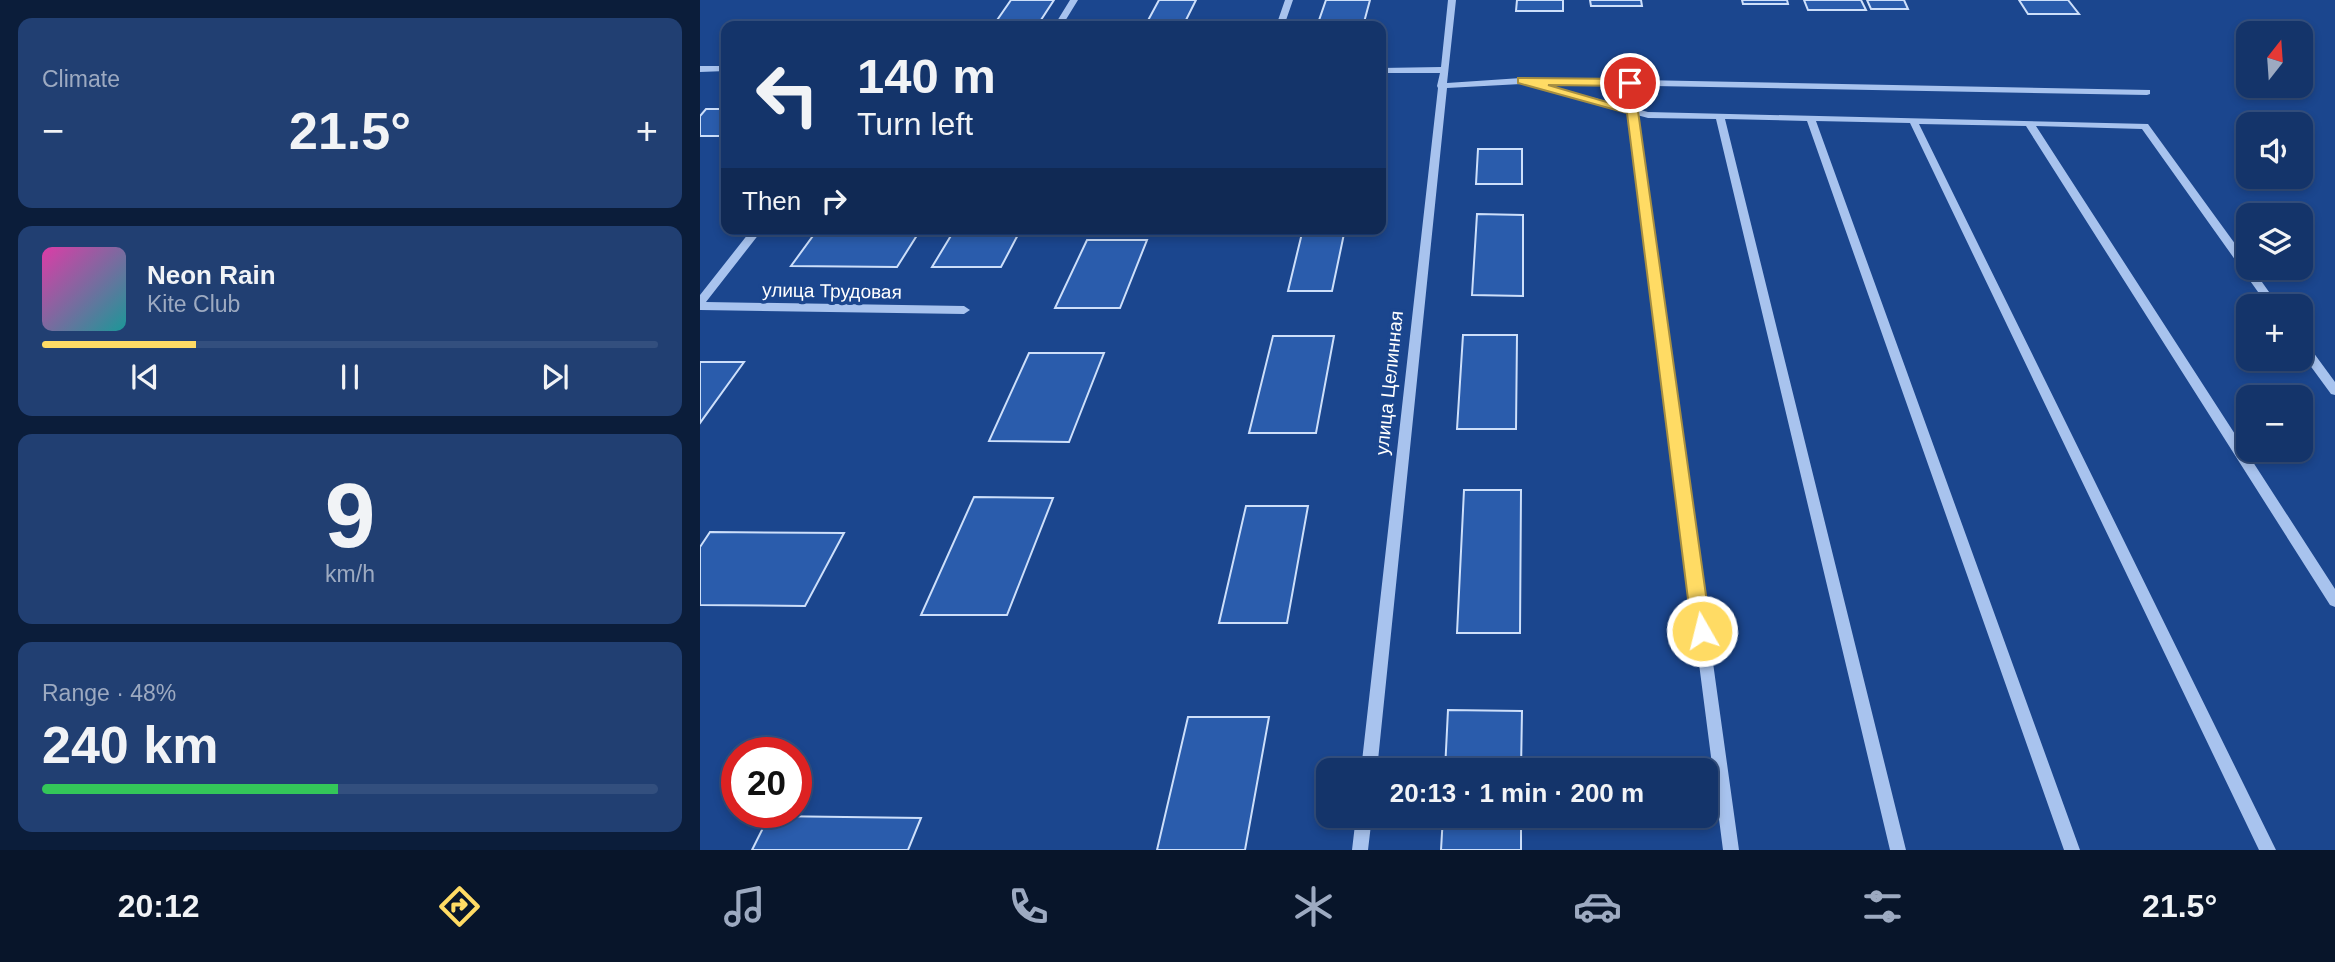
<!DOCTYPE html>
<html lang="en">
<head>
<meta charset="utf-8">
<style>
  :root { --surface:#14346a; --page:#213f72; --text:#f1f3f6; --muted:#9daac1; --line:#334f7e; --accent:#ffdb64 }
  body { margin:0; font-family:Helvetica,sans-serif; background:var(--page); color:var(--text); height:100vh; display:flex; flex-direction:column; font-size:26px; white-space:nowrap }
  * { box-sizing:border-box; margin:0 }
  p { font-size:23px; color:var(--muted) }
  .icon { flex:none; width:38px; height:38px; fill:none; stroke:currentColor; stroke-width:2; stroke-linecap:round; stroke-linejoin:round }
  .map { position:relative; flex:1; overflow:hidden }
  .sheet { display:flex; flex-direction:column; gap:18px; padding:18px; background:#0b1d3a; width:700px }
  .sheet>* { flex:none }
  .top-card { position:absolute; left:21px; top:21px; width:665px; height:214px; border-radius:14px; box-shadow:0 4px 10px #0003,0 0 0 2px var(--line); background:#14346a; color:var(--text); overflow:hidden }
  .needle { width:46px; rotate:17deg }
  .buttons { position:absolute; left:1536px; top:21px; display:grid; gap:14px }
  .buttons a { display:grid; place-items:center; width:77px; height:77px; border-radius:14px; background:var(--surface); box-shadow:0 4px 10px #0003,0 0 0 2px var(--line); font-size:35px }
  .speed { position:absolute; left:21px; top:737px; display:flex; gap:14px; font-size:35px; font-weight:700; text-align:center }
  .speed>* { display:grid; place-content:center; width:91px; height:91px; border-radius:50%; background:var(--surface); box-shadow:0 4px 10px #0003,0 0 0 2px var(--line); line-height:1 }
  .speed .limit { border:10px solid #d22; background:#fff; color:#111 }
  .pin { position:absolute; display:grid; place-items:center; width:60px; height:60px; color:#fff; margin:-30px; border:4px solid #fff; border-radius:50%; box-shadow:0 2px 7px #0007 }
  .me { position:absolute; width:77px; margin:-38px; rotate:352deg; stroke-linejoin:round; filter:drop-shadow(0 0 5px #0008) }
  .turn { display:flex; align-items:center; gap:24px; height:147px; padding:0 21px; font-size:32px }
  .turn .icon { width:91px; height:91px; stroke-width:2.5 }
  .turn b { display:block; font-size:49px; line-height:60px }
  .then { display:flex; align-items:center; height:66px; padding:0 21px; background:#0003; gap:14px; font-size:26px }
  .big { font-size:52px; font-weight:600; line-height:1.1 }
  .sheet .widget { flex:1; display:flex; flex-direction:column; justify-content:center; gap:10px; min-width:0; padding:0 24px; border-radius:14px; background:var(--page) }
  .sheet .dial { align-items:center; gap:0 }
  .dial b { font-size:91px; line-height:1 }
  .song { display:flex; align-items:center; gap:21px }
  .cover { width:84px; height:84px; border-radius:10px; background:linear-gradient(135deg,hsl(320 70% 55%),hsl(180 70% 35%)) }
  .played { height:7px; border-radius:4px; background:linear-gradient(90deg,var(--accent) 25%,var(--line) 25%) }
  .keys { display:flex; justify-content:space-around; direction:ltr }
  .heat { display:flex; justify-content:space-between; align-items:center; font-size:38px; direction:ltr }
  .charge { height:10px; border-radius:5px; background:linear-gradient(90deg,#34c759 48%,var(--line) 0) }
  .trip { position:absolute; left:616px; top:758px; width:402px; height:70px; border-radius:14px; background:var(--surface); box-shadow:0 4px 10px #0003,0 0 0 2px var(--line); font-weight:600; line-height:70px; text-align:center }
  .tab-bar { display:flex; height:112px; justify-content:space-around; align-items:center; background:#08152a; color:var(--muted) }
  .tab-bar .icon { width:49px; height:49px }
  .tab-bar .current { color:var(--accent) }
  .tab-bar b { font-size:32px; color:var(--text) }
  main { display:flex; flex:1; min-height:0 }
  .map>svg:first-child { display:block }
  .building { fill:#2a5cac; stroke:#cddffa; stroke-width:2 }
  .lines { fill:none; stroke-linecap:round; stroke-linejoin:round }
  .minor { fill:#a8c3ee; fill-rule:evenodd }
  .route { fill:#ffdb64; stroke:#a68e41; stroke-width:2 }
  .labels { text-anchor:middle; dominant-baseline:central; stroke-width:7; stroke-linejoin:round; paint-order:stroke }
  .street-label { font-size:19px; fill:#fff; stroke:#1b468e }
</style>
</head>
<body>
<main>
<section class="sheet">
<div class="widget"><p>Climate</p>
<div class="heat"><a>−</a><b class="big">21.5°</b><a>+</a></div>
</div>
<div class="widget">
<div class="song"><i class="cover"></i><div><b>Neon Rain</b><p>Kite Club</p></div></div>
<div class="played"></div>
<div class="keys"><svg class="icon" aria-label="previous" viewBox="0 0 24 24"><path d="M18 5L8 12l10 7zM5 5v14"/></svg><svg class="icon" aria-label="pause" viewBox="0 0 24 24"><path d="M8 5v14M16 5v14"/></svg><svg class="icon" aria-label="next" viewBox="0 0 24 24"><path d="M6 5l10 7-10 7zM19 5v14"/></svg></div>
</div>
<div class="widget dial"><b>9</b><p>km/h</p></div>
<div class="widget"><p>Range · 48%</p><b class="big">240 km</b><div class="charge"></div></div>
</section>
<div class="map">
<svg width="1635" height="850" viewBox="0 0 1635 850">
  <rect width="100%" height="100%" fill="#1b468e"/>
  <!-- building -->
  <path class="building" d="M311,0H354L337,26H293Z
    M459,0H496L483,26H445Z
    M626,0H670L663,26H617Z
    M817,0H863V11H816Z
    M890,0H941L942,6H891Z
    M1042,0H1087L1088,4H1043Z
    M1104,0H1161L1166,10H1108Z
    M1167,0H1204L1208,9H1171Z
    M1319,0H1368L1379,14H1328Z
    M6,109H26V136H0V116Z
    M778,149H822V184H776Z
    M777,214L823,215V296L772,295Z
    M118,229H221L197,267L91,266Z
    M255,229H321L301,267H232Z
    M603,229H645L632,291H588Z
    M387,240H447L420,308H355Z
    M763,335H817L816,429H757Z
    M573,336H634L616,433H549Z
    M329,353H404L369,442L289,441Z
    M0,362H44L0,423Z
    M764,490H821L820,633H757Z
    M274,497L353,498L307,615H221Z
    M546,506H608L587,623H519Z
    M10,532L144,533L105,606L0,605V547Z
    M748,710L822,711L821,770H745Z
    M488,717H569L545,850H457Z
    M69,816L221,818L208,850H52Z
    M743,816H821V850H741Z"/>
  <g class="lines">
    <!-- minor -->
    <path class="minor" d="M370,0H378L362,26H354Z
      M585,0H593L584,26H576Z
      M748,0H756L747,83L821,78L836,82V79L839,78L1450,90V94L1447,95L841,84L948,112L1448,124L1549,263V268H1552L1579,306H1568L1442,129L1336,126L1635,589V607L1630,605L1326,126L1219,124L1576,850H1559L1210,123L1116,121L1380,850H1364L1107,121L1025,119L1206,850H1190L1016,119L948,118L937,115L1039,850H1023L928,112L821,84L747,88L677,770H661L738,88L737,86L740,73H681V68L741,67Z
      M0,66H26V71L0,72Z
      M52,229H63L6,302L264,306L270,310L264,314L0,310V295Z
      M1601,340L1605,341L1635,382V395L1631,394L1601,353Z
      M656,816H672L668,850H652Z"/>
  </g>
  <!-- route -->
  <path class="route" d="M818,78L930,79L936,83L930,86L848,85L938,111L1011,631L1009,637L1002,640L995,637L992,631L927,113L818,83Z"/>
  <g class="labels">
    <!-- street labels -->
    <g class="street-label">
      <text transform="translate(132 291) rotate(1)">улица Трудовая</text>
      <text transform="translate(689 383) rotate(-84)">улица Целинная</text>
    </g>
  </g>
</svg>
<div class="buttons">
<a><svg class="needle" viewBox="-14 -14 28 28"><path d="M0-13l5 13h-10z" fill="#e53935"/><path d="M0 13l5-13h-10z" fill="#9daac1"/></svg></a>
<a><svg class="icon" aria-label="sound" viewBox="0 0 24 24"><path d="M4 9h4l5-4v14l-5-4H4zM17 9q2 3 0 6"/></svg></a>
<a><svg class="icon" aria-label="layers" viewBox="0 0 24 24"><path d="M12 4l9 5-9 5-9-5zM3 14l9 5 9-5"/></svg></a>
<a>+</a>
<a>−</a>
</div>
<div class="speed"><div class="limit">20</div></div>
<div class="pin" style="left:930px;top:83px;background:#d93025"><svg class="icon" aria-label="arrive" viewBox="0 0 24 24"><path d="M6 21V4h12l-3 4 3 4H6"/></svg></div>
<svg class="me" style="left:1002px;top:631px" viewBox="-20 -20 40 40"><circle r="17" fill="#ffdb64" stroke="#fff" stroke-width="3"/><path d="M0-11L8 9 0 5-8 9z" fill="#fff"/></svg>
<div class="trip">20:13 · 1 min · 200 m</div>
<div class="top-card">
<div class="turn"><svg class="icon" aria-label="left" viewBox="0 0 24 24"><path d="M17 20v-9H6M10 6l-5 5 5 5"/></svg><div><b>140 m</b>Turn left</div></div>
<div class="then">Then<svg class="icon" aria-label="right" viewBox="0 0 24 24"><path d="M7 20v-9h11M14 6l5 5-5 5"/></svg></div>
</div>
</div>
</main>
<nav class="tab-bar">
<b>20:12</b>
<svg class="icon current" aria-label="directions" viewBox="0 0 24 24"><path d="M12 3l9 9-9 9-9-9zM9 14v-3h6M13 9l2 2-2 2"/></svg>
<svg class="icon" aria-label="music" viewBox="0 0 24 24"><path d="M9 18V5l10-2v13"/><circle cx="6" cy="18" r="3"/><circle cx="16" cy="16" r="3"/></svg>
<svg class="icon" aria-label="phone" viewBox="0 0 24 24"><path d="M5 4h4l2 5-3 2q2 4 5 5l2-3 5 2v4C11 20 4 13 5 4z"/></svg>
<svg class="icon" aria-label="climate" viewBox="0 0 24 24"><path d="M12 3v18M4 7l16 10M4 17L20 7"/></svg>
<svg class="icon" aria-label="car" viewBox="0 0 24 24"><path d="M5 17H2v-5l4-1 3-4h7l3 4 3 1v5h-3M9 17h6M6 11h13"/><circle cx="7" cy="17" r="2"/><circle cx="17" cy="17" r="2"/></svg>
<svg class="icon" aria-label="filters" viewBox="0 0 24 24"><path d="M4 7h16M4 17h16"/><circle cx="9" cy="7" r="2"/><circle cx="15" cy="17" r="2"/></svg>
<b>21.5°</b>
</nav>
</body>
</html>
